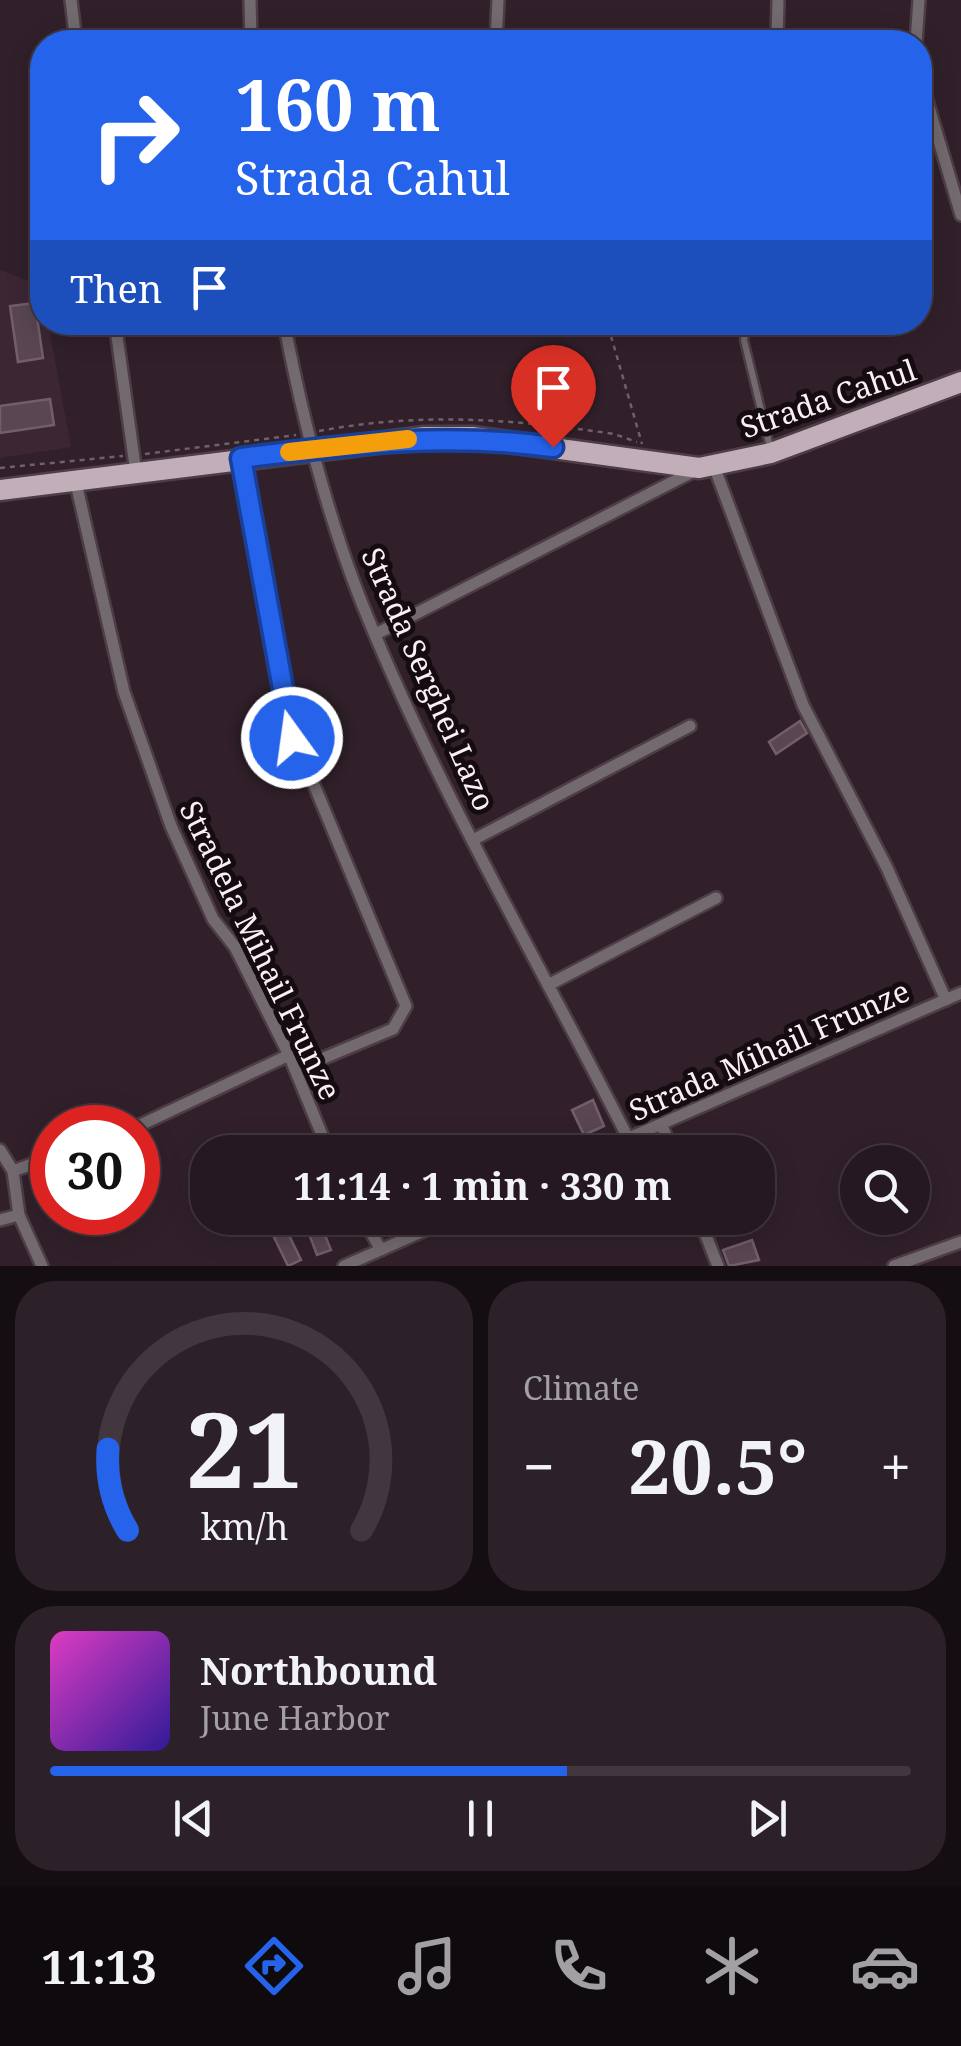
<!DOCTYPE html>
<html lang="en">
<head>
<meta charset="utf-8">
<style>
  :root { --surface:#251820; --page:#2d2129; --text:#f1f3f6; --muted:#a3a0a5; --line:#42373e; --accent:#2563eb }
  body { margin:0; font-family:"Noto Serif",serif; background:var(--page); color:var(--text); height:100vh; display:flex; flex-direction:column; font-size:38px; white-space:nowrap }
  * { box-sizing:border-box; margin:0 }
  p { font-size:32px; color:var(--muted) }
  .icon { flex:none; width:55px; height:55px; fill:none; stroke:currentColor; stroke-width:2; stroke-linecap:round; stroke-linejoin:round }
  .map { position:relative; height:1266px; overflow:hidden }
  .panel { display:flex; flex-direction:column; gap:15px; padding:15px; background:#140d12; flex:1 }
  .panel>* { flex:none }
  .guide { position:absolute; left:30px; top:30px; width:902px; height:305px; border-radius:40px; box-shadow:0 5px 25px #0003,0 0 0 2px var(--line); background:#2563eb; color:#fff; overflow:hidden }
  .controls { position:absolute; left:840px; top:1145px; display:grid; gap:20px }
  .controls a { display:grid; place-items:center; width:90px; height:90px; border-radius:50%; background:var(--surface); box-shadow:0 5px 25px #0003,0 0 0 2px var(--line); font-size:50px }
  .speed { position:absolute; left:30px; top:1105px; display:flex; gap:20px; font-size:50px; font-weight:700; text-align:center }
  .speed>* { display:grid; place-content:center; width:130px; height:130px; border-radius:50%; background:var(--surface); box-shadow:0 5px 25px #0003,0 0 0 2px var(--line); line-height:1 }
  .speed .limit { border:15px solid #d22; background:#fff; color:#111 }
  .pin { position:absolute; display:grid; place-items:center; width:85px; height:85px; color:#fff; margin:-102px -42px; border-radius:50% 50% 50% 0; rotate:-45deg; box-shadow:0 0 10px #0007 }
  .pin .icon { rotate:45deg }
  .me { position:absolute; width:110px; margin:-55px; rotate:346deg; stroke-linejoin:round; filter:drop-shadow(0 0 8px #0008) }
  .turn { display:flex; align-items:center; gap:35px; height:210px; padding:0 40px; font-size:45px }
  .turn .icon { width:130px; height:130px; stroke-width:2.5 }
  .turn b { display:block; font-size:70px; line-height:85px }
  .then { display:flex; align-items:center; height:95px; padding:0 40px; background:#0003; gap:20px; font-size:38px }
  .big { font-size:75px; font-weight:700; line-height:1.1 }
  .panel .tile { flex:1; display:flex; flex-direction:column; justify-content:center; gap:15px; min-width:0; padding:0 35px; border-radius:40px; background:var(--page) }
  .panel .dial { align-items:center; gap:0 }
  .dial svg { height:260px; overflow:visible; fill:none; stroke:var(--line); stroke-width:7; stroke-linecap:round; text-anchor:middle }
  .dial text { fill:var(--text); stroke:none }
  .song { display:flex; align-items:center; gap:30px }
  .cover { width:120px; height:120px; border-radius:15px; background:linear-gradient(135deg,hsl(310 70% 55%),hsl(250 70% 35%)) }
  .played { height:10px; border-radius:5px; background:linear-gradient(90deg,var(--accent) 60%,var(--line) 60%) }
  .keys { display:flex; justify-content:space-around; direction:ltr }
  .heat { display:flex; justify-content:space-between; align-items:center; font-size:55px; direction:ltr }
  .panel .tiles { flex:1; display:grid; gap:15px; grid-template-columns:1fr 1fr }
  .tile:last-child { grid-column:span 2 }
  .trip { position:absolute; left:190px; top:1135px; width:585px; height:100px; border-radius:40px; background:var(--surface); box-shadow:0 5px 25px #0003,0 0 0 2px var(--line); font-weight:700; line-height:100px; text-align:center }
  .tab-bar { display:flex; height:160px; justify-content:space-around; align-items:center; background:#0f0a0d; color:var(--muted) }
  .tab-bar .icon { width:70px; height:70px }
  .tab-bar .active { color:var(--accent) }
  .tab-bar b { font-size:45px; color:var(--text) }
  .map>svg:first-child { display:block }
  .built { fill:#3d2634 }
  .building { fill:#594651; stroke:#725e69; stroke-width:2.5 }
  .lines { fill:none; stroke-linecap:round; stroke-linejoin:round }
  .service-casing { stroke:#4d3d46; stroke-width:11 }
  .minor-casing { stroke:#4d3d46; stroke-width:16 }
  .primary-casing { stroke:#4d3d46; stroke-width:25 }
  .path { stroke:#6f6069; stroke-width:2.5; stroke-dasharray:5 5; stroke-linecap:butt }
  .service { stroke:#736a6f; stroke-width:6 }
  .minor { stroke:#736a6f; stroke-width:11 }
  .primary { stroke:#c2aeb9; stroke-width:20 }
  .route-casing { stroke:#184099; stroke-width:25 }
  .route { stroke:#2563eb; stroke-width:18 }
  .slow { stroke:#f59e0b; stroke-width:18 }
  .labels { text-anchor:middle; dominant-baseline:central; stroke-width:10; stroke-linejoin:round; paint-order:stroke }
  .street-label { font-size:30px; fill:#fbeff5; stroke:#140c11 }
</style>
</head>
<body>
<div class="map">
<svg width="961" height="1266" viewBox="0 0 961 1266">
  <rect width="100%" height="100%" fill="#31202a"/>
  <!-- built -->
  <path class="built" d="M0,270L41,286L42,322L48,323L71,447L0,458Z"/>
  <!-- building -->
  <path class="building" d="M35,303L43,358L18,362L10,306Z
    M50,399L54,425L0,433V406Z
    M800,721L807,733L776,754L769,742Z
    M593,1100L604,1126L584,1135L572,1110Z
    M303,1218H318L331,1250L317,1255Z
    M286,1229L301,1260L288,1266L273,1235Z
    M752,1240L759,1260L729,1266L723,1250Z"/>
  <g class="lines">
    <defs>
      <path id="service" d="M747,322L744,340L770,447"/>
      <path id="minor" d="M71,0L76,42
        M250,0L251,42
        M496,42L498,0
        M777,42L778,0
        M916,42L919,0
        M920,77L961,215
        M115,322L136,473
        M284,322C302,416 326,512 361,601C435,786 538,960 628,1138
        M607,322V325
        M241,458L285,715L406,1006L393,1029L295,1070
        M714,466L803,705L887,868L946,1000
        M75,479L124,692L171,826L213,919L235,947L289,1055L329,1152
        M376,634L696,470
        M473,840L690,726
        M550,984L716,898
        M662,1126L673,1152
        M134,1128L289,1055
        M0,1150L13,1171L19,1215L42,1266
        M597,1152L961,993
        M13,1171L52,1157
        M363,1218L381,1250
        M699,1218L718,1266
        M0,1220L19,1215
        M344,1266L453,1218
        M894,1266L961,1242"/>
      <path id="primary" d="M0,490L425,437H472L699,468L771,453L961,382"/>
    </defs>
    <!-- service casing -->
    <use href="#service" class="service-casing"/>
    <!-- minor casing -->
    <use href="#minor" class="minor-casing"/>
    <!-- primary casing -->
    <use href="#primary" class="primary-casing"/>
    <!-- path -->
    <path class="path" d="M611,336L642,444
      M319,431C420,412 513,419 614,434L637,442
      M145,454L296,435
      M0,468L123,456"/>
    <!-- service -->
    <use href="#service" class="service"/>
    <!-- minor -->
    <use href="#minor" class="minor"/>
    <!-- primary -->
    <use href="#primary" class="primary"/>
  </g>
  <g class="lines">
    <defs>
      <path id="route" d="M292,738L241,458C354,444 438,432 553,447"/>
    </defs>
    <!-- route casing -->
    <use href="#route" class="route-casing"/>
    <!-- route -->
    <use href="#route" class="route"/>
    <!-- slow -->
    <path class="slow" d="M289,452L408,439"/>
  </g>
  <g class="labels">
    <!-- street labels -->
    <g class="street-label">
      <text transform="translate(828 398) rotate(-19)">Strada Cahul</text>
      <text transform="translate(429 679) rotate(66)">Strada Serghei Lazo</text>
      <text transform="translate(261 950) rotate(64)">Stradela Mihail Frunze</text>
      <text transform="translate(769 1050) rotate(-24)">Strada Mihail Frunze</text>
    </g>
  </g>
</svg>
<div class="controls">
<a><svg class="icon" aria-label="search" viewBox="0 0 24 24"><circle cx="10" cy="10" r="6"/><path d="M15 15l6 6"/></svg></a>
</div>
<div class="speed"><div class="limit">30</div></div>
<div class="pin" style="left:553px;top:447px;background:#d93025"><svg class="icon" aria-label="arrive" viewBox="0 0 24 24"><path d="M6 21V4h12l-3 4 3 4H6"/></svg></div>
<svg class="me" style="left:292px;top:738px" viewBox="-20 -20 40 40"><circle r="17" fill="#2563eb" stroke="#fff" stroke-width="3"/><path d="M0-11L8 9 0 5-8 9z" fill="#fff"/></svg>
<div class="trip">11:14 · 1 min · 330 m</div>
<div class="guide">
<div class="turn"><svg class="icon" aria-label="right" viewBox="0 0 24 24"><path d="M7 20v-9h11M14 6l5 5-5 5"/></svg><div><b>160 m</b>Strada Cahul</div></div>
<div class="then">Then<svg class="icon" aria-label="arrive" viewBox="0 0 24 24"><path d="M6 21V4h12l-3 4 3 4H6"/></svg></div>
</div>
</div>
<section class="panel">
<div class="tiles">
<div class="tile dial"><svg viewBox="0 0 100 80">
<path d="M14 69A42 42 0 1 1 86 69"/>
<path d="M14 69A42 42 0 0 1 8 44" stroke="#2563eb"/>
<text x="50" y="56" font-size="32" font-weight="700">21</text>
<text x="50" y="72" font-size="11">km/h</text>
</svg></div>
<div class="tile"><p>Climate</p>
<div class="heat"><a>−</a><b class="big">20.5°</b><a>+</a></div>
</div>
<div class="tile">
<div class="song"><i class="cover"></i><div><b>Northbound</b><p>June Harbor</p></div></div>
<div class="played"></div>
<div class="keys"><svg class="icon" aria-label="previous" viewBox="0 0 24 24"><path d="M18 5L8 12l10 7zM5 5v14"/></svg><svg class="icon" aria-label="pause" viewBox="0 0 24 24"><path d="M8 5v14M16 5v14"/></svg><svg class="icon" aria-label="next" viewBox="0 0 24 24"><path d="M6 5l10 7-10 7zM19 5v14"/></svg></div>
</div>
</div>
</section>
<nav class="tab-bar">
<b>11:13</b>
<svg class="icon active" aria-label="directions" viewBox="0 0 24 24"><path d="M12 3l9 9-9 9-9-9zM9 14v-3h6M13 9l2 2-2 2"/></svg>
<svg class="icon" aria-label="music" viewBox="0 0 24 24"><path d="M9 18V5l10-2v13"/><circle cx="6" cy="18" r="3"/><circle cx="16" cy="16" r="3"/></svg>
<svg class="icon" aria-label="phone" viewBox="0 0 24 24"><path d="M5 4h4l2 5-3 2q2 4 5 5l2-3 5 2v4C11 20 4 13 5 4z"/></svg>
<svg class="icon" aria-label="climate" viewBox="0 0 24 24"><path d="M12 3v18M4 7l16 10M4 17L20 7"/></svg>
<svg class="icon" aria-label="car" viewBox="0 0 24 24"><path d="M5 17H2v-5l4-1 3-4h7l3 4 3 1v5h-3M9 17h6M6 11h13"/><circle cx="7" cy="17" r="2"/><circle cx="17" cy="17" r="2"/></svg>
</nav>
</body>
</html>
